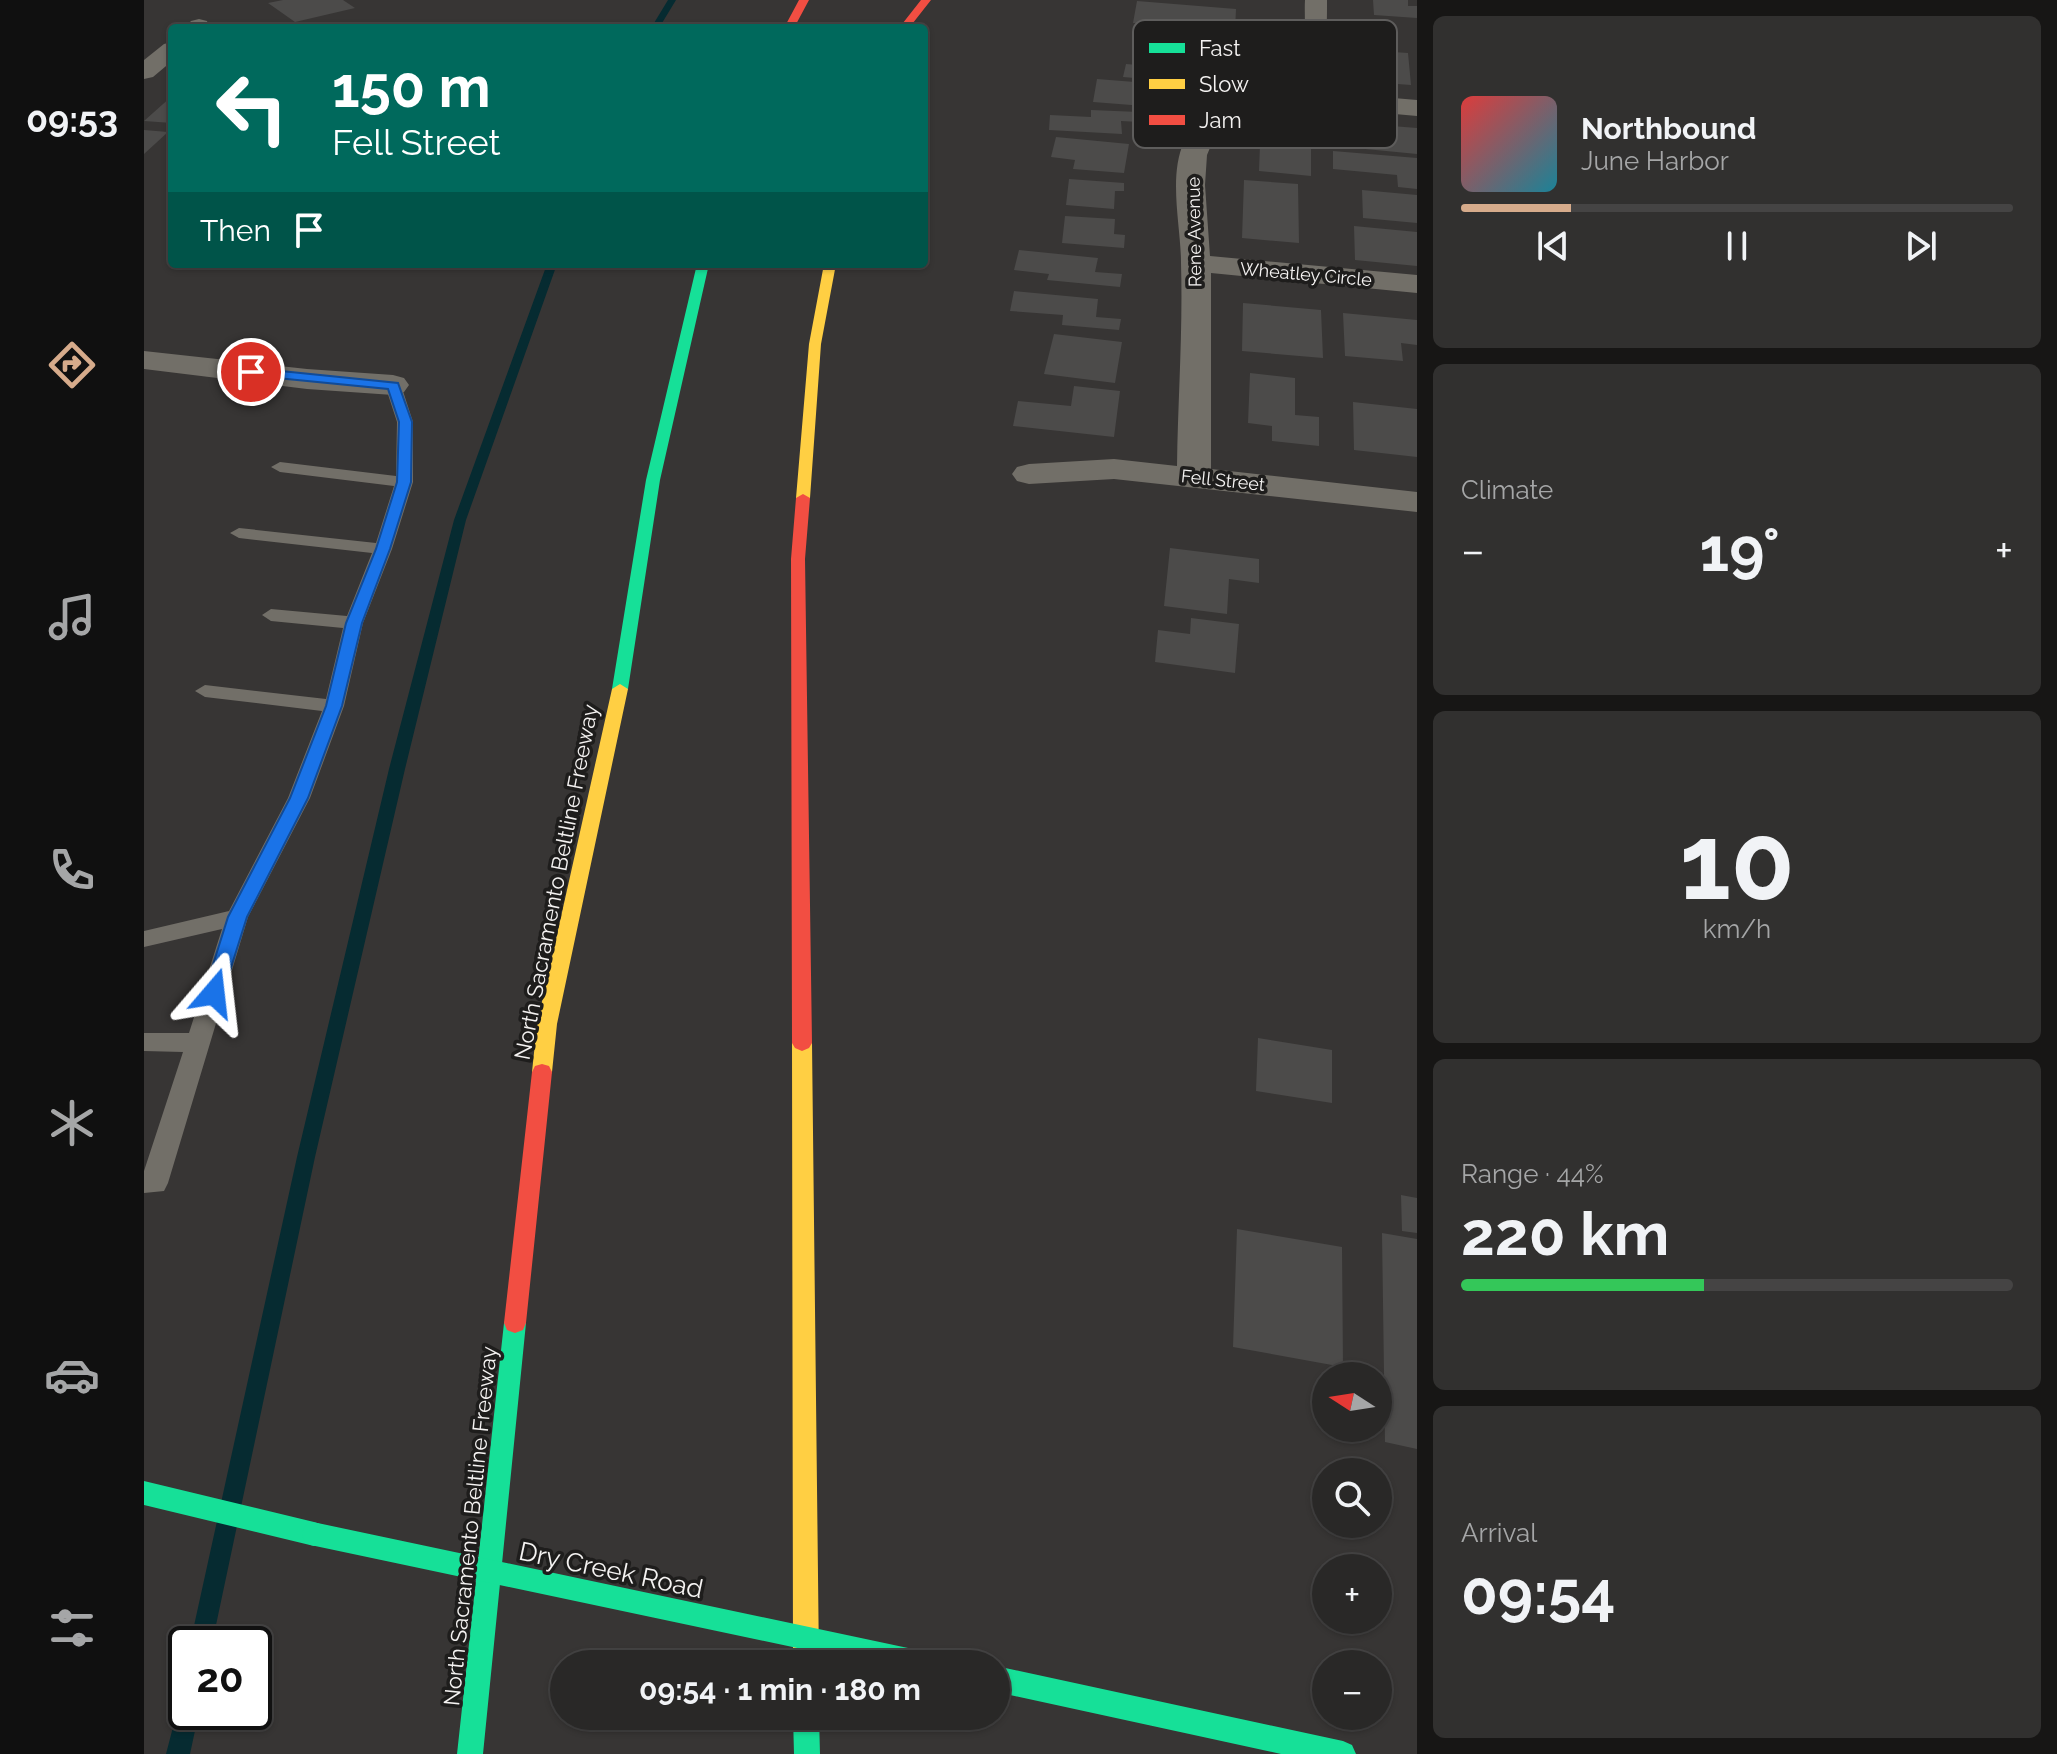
<!DOCTYPE html>
<html lang="en">
<head>
<meta charset="utf-8">
<style>
  :root { --surface:#292827; --page:#31302f; --text:#f1f3f6; --muted:#a5a6a7; --line:#454444; --accent:#d6ab8b }
  body { margin:0; font-family:Raleway,sans-serif; background:var(--page); color:var(--text); height:100vh; display:flex; flex-direction:column; font-size:30px; white-space:nowrap }
  * { box-sizing:border-box; margin:0 }
  p { font-size:26px; color:var(--muted) }
  .icon { flex:none; width:44px; height:44px; fill:none; stroke:currentColor; stroke-width:2; stroke-linecap:round; stroke-linejoin:round }
  .map { position:relative; flex:1; overflow:hidden }
  .sheet { display:flex; flex-direction:column; gap:16px; padding:16px; background:#171615; width:640px }
  .sheet>* { flex:none }
  .guide { position:absolute; left:24px; top:24px; width:760px; height:244px; border-radius:8px; box-shadow:0 2px 6px #0004,0 0 0 2px var(--line); background:#00695c; color:#fff; overflow:hidden }
  .needle { width:52px; rotate:282deg }
  .fabs { position:absolute; left:1168px; top:1362px; display:grid; gap:16px }
  .fabs a { display:grid; place-items:center; width:80px; height:80px; border-radius:50%; background:var(--surface); box-shadow:0 2px 6px #0004,0 0 0 2px var(--line); font-size:40px }
  .speed { position:absolute; left:24px; top:1626px; display:flex; gap:16px; font-size:40px; font-weight:700; text-align:center }
  .speed>* { display:grid; place-content:center; width:104px; height:104px; border-radius:50%; background:var(--surface); box-shadow:0 2px 6px #0004,0 0 0 2px var(--line); line-height:1 }
  .speed .limit { border:4px solid #111; border-radius:12px; background:#fff; color:#111 }
  .pin { position:absolute; display:grid; place-items:center; width:68px; height:68px; color:#fff; margin:-34px; border:4px solid #fff; border-radius:50%; box-shadow:0 2px 8px #0007 }
  .me { position:absolute; width:88px; margin:-44px; rotate:17deg; stroke-linejoin:round; filter:drop-shadow(0 0 6px #0008) }
  .turn { display:flex; align-items:center; gap:28px; height:168px; padding:0 32px; font-size:36px }
  .turn .icon { width:104px; height:104px; stroke-width:2.5 }
  .turn b { display:block; font-size:56px; line-height:68px }
  .then { display:flex; align-items:center; height:76px; padding:0 32px; background:#0003; gap:16px; font-size:30px }
  .big { font-size:60px; font-weight:700; line-height:1.1 }
  .sheet .tile { flex:1; display:flex; flex-direction:column; justify-content:center; gap:12px; min-width:0; padding:0 28px; border-radius:12px; background:var(--page) }
  .sheet .dial { align-items:center; gap:0 }
  .dial b { font-size:104px; line-height:1 }
  .song { display:flex; align-items:center; gap:24px }
  .cover { width:96px; height:96px; border-radius:12px; background:linear-gradient(135deg,hsl(0 70% 55%),hsl(190 70% 35%)) }
  .played { height:8px; border-radius:4px; background:linear-gradient(90deg,var(--accent) 20%,var(--line) 20%) }
  .keys { display:flex; justify-content:space-around; direction:ltr }
  .heat { display:flex; justify-content:space-between; align-items:center; font-size:44px; direction:ltr }
  .charge { height:12px; border-radius:6px; background:linear-gradient(90deg,#34c759 44%,var(--line) 0) }
  .trip { position:absolute; left:406px; top:1650px; width:460px; height:80px; border-radius:40px; background:var(--surface); box-shadow:0 2px 6px #0004,0 0 0 2px var(--line); font-weight:700; line-height:80px; text-align:center }
  main { display:flex; flex:1; min-height:0 }
  .menu { display:flex; flex-direction:column; width:144px; justify-content:space-around; align-items:center; background:#101010; color:var(--muted) }
  .menu .icon { width:56px; height:56px }
  .menu .active { color:var(--accent) }
  .menu b { font-size:36px; color:var(--text) }
  .map>svg:first-child { display:block }
  .lines { fill:none; stroke-linecap:round; stroke-linejoin:round }
  .stream { fill:#062b31; fill-rule:evenodd }
  .building { fill:#4c4b4a }
  .lane { fill:#726f68; fill-rule:evenodd }
  .street { fill:#726f68; fill-rule:evenodd }
  .fast { fill:#16e098; fill-rule:evenodd }
  .slow { fill:#ffcf43; fill-rule:evenodd }
  .jam { fill:#f24e42; fill-rule:evenodd }
  .fast-bridge { stroke:#16e098; stroke-width:23 }
  .route { fill:#1a73e8; stroke:#114b97; stroke-width:2 }
  .labels { text-anchor:middle; dominant-baseline:central; stroke-width:7; stroke-linejoin:round; paint-order:stroke }
  .far-street-label { font-size:18px; fill:#f5f3f2; stroke:#1e1d1c }
  .street-label { font-size:22px; fill:#f5f3f2; stroke:#1e1d1c }
  .near-street-label { font-size:26px; fill:#f5f3f2; stroke:#1e1d1c }
  .key { fill:#1e1d1c; stroke:#5e5d5c; stroke-width:2 }
  .key-label { font-size:22px; fill:#f5f3f2 }
</style>
</head>
<body>
<main>
<nav class="menu">
<b>09:53</b>
<svg class="icon active" aria-label="directions" viewBox="0 0 24 24"><path d="M12 3l9 9-9 9-9-9zM9 14v-3h6M13 9l2 2-2 2"/></svg>
<svg class="icon" aria-label="music" viewBox="0 0 24 24"><path d="M9 18V5l10-2v13"/><circle cx="6" cy="18" r="3"/><circle cx="16" cy="16" r="3"/></svg>
<svg class="icon" aria-label="phone" viewBox="0 0 24 24"><path d="M5 4h4l2 5-3 2q2 4 5 5l2-3 5 2v4C11 20 4 13 5 4z"/></svg>
<svg class="icon" aria-label="climate" viewBox="0 0 24 24"><path d="M12 3v18M4 7l16 10M4 17L20 7"/></svg>
<svg class="icon" aria-label="car" viewBox="0 0 24 24"><path d="M5 17H2v-5l4-1 3-4h7l3 4 3 1v5h-3M9 17h6M6 11h13"/><circle cx="7" cy="17" r="2"/><circle cx="17" cy="17" r="2"/></svg>
<svg class="icon" aria-label="filters" viewBox="0 0 24 24"><path d="M4 7h16M4 17h16"/><circle cx="9" cy="7" r="2"/><circle cx="15" cy="17" r="2"/></svg>
</nav>
<div class="map">
<svg width="1273" height="1754" viewBox="0 0 1273 1754">
  <rect width="100%" height="100%" fill="#373534"/>
  <g class="lines">
    <!-- stream -->
    <path class="stream" d="M524,0H532L515,28H507Z
      M403,264H413L322,520L261,769L171,1157L68,1644H46L153,1157L245,769L310,520Z
      M42,1701V1712H55L46,1754H22L35,1704Z"/>
  </g>
  <!-- building -->
  <path class="building" d="M139,0H199L211,8L151,22L124,3Z
    M1229,0H1264V6H1273V18L1230,15Z
    M993,1L1092,9L1091,31L989,23Z
    M1220,50L1264,53L1267,85L1199,80V63L1221,65Z
    M1019,61L1071,65L1070,73L1051,71L1049,83L979,77L982,64L1018,67Z
    M953,79L1016,84L1013,107L949,102Z
    M28,96V123L0,121Z
    M947,110L995,112L996,122L977,121L978,134L905,130L906,115L947,117Z
    M1117,119L1167,123V176L1115,171Z
    M1210,123L1273,128V154L1211,148Z
    M0,130L24,132L0,154Z
    M912,137L985,144L980,173L929,169L931,160L907,157Z
    M1189,151L1273,158V189L1254,187L1253,175L1189,169Z
    M925,179L980,183V191H971L970,209L922,205Z
    M1100,180L1154,184L1155,243L1098,238Z
    M1218,190L1273,195V223L1219,218Z
    M921,216L971,219L970,234L981,235L980,248L918,243Z
    M1210,226L1273,232V266L1211,260Z
    M875,250L954,258L951,272L978,274L976,287L903,280L905,274L870,270Z
    M870,291L954,299L952,317L977,319L975,330L918,325L919,315L866,311Z
    M1099,303L1177,310L1179,358L1098,351Z
    M1199,313L1273,320V345L1257,343L1259,361L1201,356Z
    M910,334L978,342L971,383L900,374Z
    M1106,373L1151,378V415L1175,417V446L1128,441V426L1104,423Z
    M930,386L976,391L970,437L869,426L874,401L927,406Z
    M1209,402L1273,409V457L1210,450Z
    M1026,548L1115,559V583L1085,579L1083,614L1020,606Z
    M1047,618L1095,624L1091,673L1011,662L1014,630L1046,634Z
    M1114,1038L1188,1050V1103L1112,1091Z
    M1257,1195L1273,1198V1233L1258,1231Z
    M1093,1229L1198,1247L1199,1367L1089,1347Z
    M1238,1233L1273,1239V1449L1241,1442Z"/>
  <g class="lines">
    <!-- lane -->
    <path class="lane" d="M249,380L257,385L269,422V482L248,549L219,623L200,706L166,798L104,917L24,1183L20,1191L0,1193V1171L39,1052L0,1051V1033H45L78,929L0,947V931L85,911L144,798L178,711L61,697L51,691L61,685L182,699L199,628L127,621L118,615L127,609L203,616L228,553L95,538L86,533L95,528L232,543L250,486L136,472L127,467L136,462L252,476L253,422L241,385Z"/>
    <!-- street -->
    <path class="street" d="M1161,0H1183C1183,42 1184,65 1144,89L1273,100V116L1119,102L1086,119L1073,131L1063,155L1061,185L1066,256L1273,275V293L1067,273V469L1273,492V512L970,479L885,484L873,481L868,474L873,467L885,464L970,459L1033,466C1034,398 1039,331 1037,263C1037,226 1024,177 1040,142C1064,90 1138,95 1157,49C1163,34 1160,15 1161,0Z
      M55,19L63,21L65,28H41L47,21Z
      M28,42V61L9,77L0,79V60L20,44Z
      M0,351L163,369L249,375L260,378L265,385L260,392L249,395L163,389L0,369Z"/>
    <!-- fast -->
    <path class="fast" d="M553,264H565L516,480L484,689L476,694L468,689L502,480Z
      M371,1313L379,1316L382,1323L339,1754H313L360,1323L363,1316Z
      M0,1481L170,1522L179,1525L182,1534L179,1543L170,1546L0,1505Z
      M852,1666L1199,1741L1208,1745L1212,1754H1137L852,1692Z
      M649,1716H675L676,1754H650Z"/>
    <!-- slow -->
    <path class="slow" d="M680,264H692L677,344L666,498L659,502L652,498L665,344Z
      M476,684L484,689L413,1024L408,1072L405,1078L398,1080L391,1078L388,1072L393,1024L468,689Z
      M658,1035L665,1038L668,1043L675,1664H649L648,1043L651,1038Z"/>
    <!-- jam -->
    <path class="jam" d="M655,0H665L650,28H640Z
      M777,0H787L765,28H755Z
      M659,494L666,498L661,559L668,1043L665,1048L658,1051L651,1048L648,1043L647,559L652,498Z
      M398,1064L405,1066L408,1072L382,1323L379,1330L371,1333L363,1330L360,1323L388,1072L391,1066Z"/>
    <!-- fast-bridge -->
    <path class="fast-bridge" d="M170,1534L784,1664"/>
  </g>
  <!-- route -->
  <path class="route" d="M107,368L254,383L268,422L267,482L246,549L218,623L198,706L164,798L103,917L79,993L76,998H63L60,993L84,917L146,798L182,706L202,623L232,549L253,482L255,422L244,389L102,375V369Z"/>
  <g class="labels">
    <!-- far-street labels -->
    <g class="far-street-label">
      <text transform="translate(1050 232) rotate(-91)">Rene Avenue</text>
      <text transform="translate(1162 274) rotate(5)">Wheatley Circle</text>
      <text transform="translate(1079 480) rotate(6)">Fell Street</text>
    </g>
    <!-- street labels -->
    <g class="street-label">
      <text transform="translate(412 882) rotate(-79)">North Sacramento Beltline Freeway</text>
      <text transform="translate(326 1526) rotate(-84)">North Sacramento Beltline Freeway</text>
    </g>
    <!-- near-street labels -->
    <g class="near-street-label">
      <text transform="translate(467 1570) rotate(12)">Dry Creek Road</text>
    </g>
  </g>
  <!-- legend -->
  <rect x="989" y="20" width="264" height="128" rx="12" class="key"/>
  <rect x="1005" y="43" width="36" height="10" fill="#16e098"/>
  <rect x="1005" y="79" width="36" height="10" fill="#ffcf43"/>
  <rect x="1005" y="115" width="36" height="10" fill="#f24e42"/>
  <g class="key-label">
    <text x="1055" y="56">Fast</text>
    <text x="1055" y="92">Slow</text>
    <text x="1055" y="128">Jam</text>
  </g>
</svg>
<div class="fabs">
<a><svg class="needle" viewBox="-14 -14 28 28"><path d="M0-13l5 13h-10z" fill="#e53935"/><path d="M0 13l5-13h-10z" fill="#a5a6a7"/></svg></a>
<a><svg class="icon" aria-label="search" viewBox="0 0 24 24"><circle cx="10" cy="10" r="6"/><path d="M15 15l6 6"/></svg></a>
<a>+</a>
<a>−</a>
</div>
<div class="speed"><div class="limit">20</div></div>
<div class="pin" style="left:107px;top:372px;background:#d93025"><svg class="icon" aria-label="arrive" viewBox="0 0 24 24"><path d="M6 21V4h12l-3 4 3 4H6"/></svg></div>
<svg class="me" style="left:70px;top:993px" viewBox="-20 -20 40 40"><path d="M0-17L14 15 0 8-14 15z" fill="#1a73e8" stroke="#fff" stroke-width="4"/></svg>
<div class="trip">09:54 · 1 min · 180 m</div>
<div class="guide">
<div class="turn"><svg class="icon" aria-label="left" viewBox="0 0 24 24"><path d="M17 20v-9H6M10 6l-5 5 5 5"/></svg><div><b>150 m</b>Fell Street</div></div>
<div class="then">Then<svg class="icon" aria-label="arrive" viewBox="0 0 24 24"><path d="M6 21V4h12l-3 4 3 4H6"/></svg></div>
</div>
</div>
<section class="sheet">
<div class="tile">
<div class="song"><i class="cover"></i><div><b>Northbound</b><p>June Harbor</p></div></div>
<div class="played"></div>
<div class="keys"><svg class="icon" aria-label="previous" viewBox="0 0 24 24"><path d="M18 5L8 12l10 7zM5 5v14"/></svg><svg class="icon" aria-label="pause" viewBox="0 0 24 24"><path d="M8 5v14M16 5v14"/></svg><svg class="icon" aria-label="next" viewBox="0 0 24 24"><path d="M6 5l10 7-10 7zM19 5v14"/></svg></div>
</div>
<div class="tile"><p>Climate</p>
<div class="heat"><a>−</a><b class="big">19°</b><a>+</a></div>
</div>
<div class="tile dial"><b>10</b><p>km/h</p></div>
<div class="tile"><p>Range · 44%</p><b class="big">220 km</b><div class="charge"></div></div>
<div class="tile"><p>Arrival</p><b class="big">09:54</b></div>
</section>
</main>
</body>
</html>
